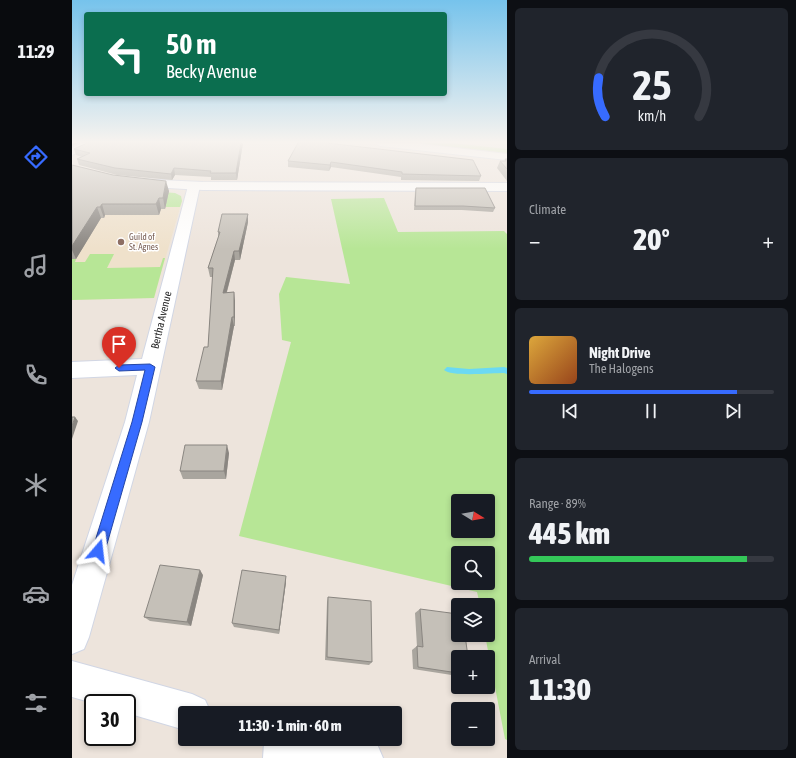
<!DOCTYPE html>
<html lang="en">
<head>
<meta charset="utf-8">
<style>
  :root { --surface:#171b24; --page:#20242c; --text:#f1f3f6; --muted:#9ea1a6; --line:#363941; --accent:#376bff }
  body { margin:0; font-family:"Asap Condensed",sans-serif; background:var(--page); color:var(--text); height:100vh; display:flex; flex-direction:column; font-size:15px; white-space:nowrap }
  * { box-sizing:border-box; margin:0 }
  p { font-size:13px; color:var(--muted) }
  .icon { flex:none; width:22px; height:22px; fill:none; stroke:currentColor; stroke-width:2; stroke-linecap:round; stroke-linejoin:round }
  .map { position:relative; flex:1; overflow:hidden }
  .details { display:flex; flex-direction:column; gap:8px; padding:8px; background:#0d0f14; width:289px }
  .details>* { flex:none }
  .guide { position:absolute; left:12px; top:12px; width:363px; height:84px; border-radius:4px; box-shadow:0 2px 6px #0003; background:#0b6e4f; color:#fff; overflow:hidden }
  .needle { width:26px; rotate:101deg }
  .tools { position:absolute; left:379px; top:494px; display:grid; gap:8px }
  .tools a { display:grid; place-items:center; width:44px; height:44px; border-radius:4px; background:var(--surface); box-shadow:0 2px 6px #0003; font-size:20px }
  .speed { position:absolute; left:12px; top:694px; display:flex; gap:8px; font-size:20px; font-weight:700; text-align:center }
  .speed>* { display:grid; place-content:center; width:52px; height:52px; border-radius:50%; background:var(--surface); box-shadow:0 2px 6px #0003; line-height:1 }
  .speed .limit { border:2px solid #111; border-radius:6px; background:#fff; color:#111 }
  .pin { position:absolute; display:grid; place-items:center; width:34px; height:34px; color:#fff; margin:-41px -17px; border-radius:50% 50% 50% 0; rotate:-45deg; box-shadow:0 0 4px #0007 }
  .pin .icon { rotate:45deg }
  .me { position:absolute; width:44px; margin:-22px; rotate:17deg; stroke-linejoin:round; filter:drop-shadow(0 0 3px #0008) }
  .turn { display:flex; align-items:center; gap:14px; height:84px; padding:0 16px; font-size:18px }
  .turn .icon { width:52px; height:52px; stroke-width:2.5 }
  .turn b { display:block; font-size:28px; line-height:34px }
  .big { font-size:30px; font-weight:800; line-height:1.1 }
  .details .widget { flex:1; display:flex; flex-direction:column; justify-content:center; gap:6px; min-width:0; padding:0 14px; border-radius:6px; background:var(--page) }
  .details .dial { align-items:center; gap:0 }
  .dial svg { height:104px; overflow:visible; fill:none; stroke:var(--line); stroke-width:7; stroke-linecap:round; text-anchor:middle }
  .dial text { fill:var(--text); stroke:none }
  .song { display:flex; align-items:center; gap:12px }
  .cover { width:48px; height:48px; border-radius:6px; background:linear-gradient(135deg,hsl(40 70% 55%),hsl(20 70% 35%)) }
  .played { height:4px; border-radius:2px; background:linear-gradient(90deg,var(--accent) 85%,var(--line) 85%) }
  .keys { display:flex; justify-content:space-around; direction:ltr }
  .heat { display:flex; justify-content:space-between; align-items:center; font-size:22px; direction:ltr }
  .charge { height:6px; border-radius:3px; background:linear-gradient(90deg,#34c759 89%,var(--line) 0) }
  .trip { position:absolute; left:106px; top:706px; width:224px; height:40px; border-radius:4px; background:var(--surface); box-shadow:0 2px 6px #0003; font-weight:800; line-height:40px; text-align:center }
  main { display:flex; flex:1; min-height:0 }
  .tab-bar { display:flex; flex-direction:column; width:72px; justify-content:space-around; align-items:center; background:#090b0e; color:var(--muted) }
  .tab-bar .icon { width:28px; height:28px }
  .tab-bar .current { color:var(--accent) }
  .tab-bar b { font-size:18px; color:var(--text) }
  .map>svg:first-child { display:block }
  .education { fill:#efe1cb }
  .green { fill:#b7e696; fill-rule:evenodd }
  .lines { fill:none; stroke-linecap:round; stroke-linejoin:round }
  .stream { fill:#6bd9f3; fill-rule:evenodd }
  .street-casing { stroke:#d1d6e4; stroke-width:2 }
  .secondary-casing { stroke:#d1d6e4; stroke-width:2 }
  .street { fill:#fff; fill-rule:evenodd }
  .secondary { fill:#fff; fill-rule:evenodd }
  .wall { fill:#a9a59e }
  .shaded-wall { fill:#8a8681 }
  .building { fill:#c5c0b8; stroke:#8a8681 }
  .route { fill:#376bff; stroke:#2446a6 }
  .education-dot { fill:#8d6e63; stroke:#fff; stroke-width:1.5 }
  .labels { text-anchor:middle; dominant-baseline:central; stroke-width:3; stroke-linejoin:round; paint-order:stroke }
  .far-education-label { font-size:9px; fill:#785e54; stroke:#fff; text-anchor:start }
  .street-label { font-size:11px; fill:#2b2b2b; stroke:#fff }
</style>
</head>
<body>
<main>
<nav class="tab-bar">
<b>11:29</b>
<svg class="icon current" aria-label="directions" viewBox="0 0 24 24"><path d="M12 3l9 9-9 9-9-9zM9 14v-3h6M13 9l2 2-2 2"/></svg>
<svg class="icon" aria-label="music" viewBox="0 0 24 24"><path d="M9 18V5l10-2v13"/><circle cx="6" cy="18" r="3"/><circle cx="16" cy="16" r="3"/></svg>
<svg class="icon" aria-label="phone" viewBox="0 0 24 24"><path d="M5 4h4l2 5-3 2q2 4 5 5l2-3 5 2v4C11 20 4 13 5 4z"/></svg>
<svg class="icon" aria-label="climate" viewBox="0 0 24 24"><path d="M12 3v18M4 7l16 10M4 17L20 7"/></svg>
<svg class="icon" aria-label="car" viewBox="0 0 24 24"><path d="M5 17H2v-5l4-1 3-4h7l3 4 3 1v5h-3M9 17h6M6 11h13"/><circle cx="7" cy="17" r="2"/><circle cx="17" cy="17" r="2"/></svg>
<svg class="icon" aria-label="filters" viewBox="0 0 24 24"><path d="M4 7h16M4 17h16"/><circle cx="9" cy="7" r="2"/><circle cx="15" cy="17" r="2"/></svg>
</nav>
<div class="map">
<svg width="435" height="758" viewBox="0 0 435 758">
  <rect width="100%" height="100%" fill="#ede4dc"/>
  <!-- education -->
  <path class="education" d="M76,191L103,193L109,196L110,201L82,298L0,300V194Z"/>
  <!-- green -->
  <path class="green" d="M341,143H380L435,149V153Z
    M76,191L103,193L109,196L110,201L108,207H94Z
    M312,198L326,232L432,231L435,234V740L433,739L413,635H416V605H408L405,592L167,536L219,342L210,340L207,294L214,277L278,284L259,199ZM386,501H416V531H386ZM386,553H416V583H386Z
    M18,254H42L35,268L88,267L91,258H93L82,298L0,300V259H4L3,262H13Z"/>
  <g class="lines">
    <!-- stream -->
    <path class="stream" d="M375,367L397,369L432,367L435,368V374L432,373C420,373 379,377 372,370Z"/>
    <defs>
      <path id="street" d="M10,143H25L24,145L0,155V148Z
        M122,182L127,183L128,186L77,422L17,637L12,649L0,654V585L53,422L65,375L0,378V362L70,359L116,186L117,183Z
        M0,661L120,694L133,700L139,713H113V730L55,713V703H21L0,697Z
        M191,739H293L305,744L311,758H191L192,743Z"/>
      <path id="secondary" d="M303,143H341L435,154V160L308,146Z
        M66,179L131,182L435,183V191L131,190L61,186L60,183L61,180Z"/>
    </defs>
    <!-- street casing -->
    <use href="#street" class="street-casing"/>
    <!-- secondary casing -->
    <use href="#secondary" class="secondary-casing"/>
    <!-- street -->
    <use href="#street" class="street"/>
    <!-- secondary -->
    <use href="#secondary" class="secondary"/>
  </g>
  <!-- wall -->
  <path class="wall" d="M171,143L165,180H139V177L103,175L100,180L45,175L7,165L5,159L10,157L4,155L2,149Z
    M226,143L409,176L407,181L329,180V177L259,167L257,171L216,167V161Z
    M433,159H435V181L425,168L428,161H433Z
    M0,165L97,191L93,209H89L87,215H33L32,218H29L4,259H0Z
    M344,188L423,208L421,212L390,210H342L343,192Z
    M176,222L168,260H163L155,292L163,301V326H162L150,390L127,389L124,381L136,347L141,277H138L136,268L146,238V232Z
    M157,453L154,479H111L108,471Z
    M131,575L119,626L78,621L72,617Z
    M214,576V582L207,634L162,627L160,623Z
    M256,597L300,662L297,665L253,660L255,602Z
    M348,609L386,657V676L341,669L340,650L345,646V647L343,613Z"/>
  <!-- shaded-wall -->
  <path class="shaded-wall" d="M0,143H6L0,146Z
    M169,143H171L165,180L164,173Z
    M259,162V167L257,171L258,165Z
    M102,168L103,175L100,180L99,174Z
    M94,181L97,191L93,209L91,198Z
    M87,198L89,209L87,215L84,204Z
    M30,204L33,215L32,218L28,207Z
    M25,207L29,218L4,259L0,250V246Z
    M176,214V222L168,260L167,251Z
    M162,251L163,260L152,302L151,293Z
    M162,292L163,301V326L162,317Z
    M160,317L162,326L150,390L149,381Z
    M3,417L6,421L0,439V426Z
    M155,445L157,453L154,479L152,471Z
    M128,570L131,575L119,626L115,622Z
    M214,576V582L207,634V630Z"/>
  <!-- building -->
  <path class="building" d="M15,143H169L164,173H138L139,171L102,168L99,174L43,168L5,159L18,153L2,149Z
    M226,143H255L401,160L409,176L330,174V172L259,162L258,165L216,161Z
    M433,159H435V169L428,161H434Z
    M0,165L41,175L94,181L91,198H87L84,204H30L28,207H25L0,246Z
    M344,188H413L423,208L391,206H343Z
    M150,214H176L167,251H162L151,293L162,292V317H160L149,381H124L132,347H136L141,268H136L148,232H146Z
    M0,417H3L0,426Z
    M113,445H155L152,471H108Z
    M88,565L128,570L115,622L72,617Z
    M170,570L214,576L207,630L160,623Z
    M256,597L299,601L300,662L255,657Z
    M348,609L386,614V635H393L396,657H386V673L346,667L345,646L351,647Z"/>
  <!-- sky -->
  <linearGradient id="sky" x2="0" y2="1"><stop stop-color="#76c3ec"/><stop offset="0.57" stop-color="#f7f3ef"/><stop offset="1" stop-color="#f7f3ef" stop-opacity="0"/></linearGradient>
  <rect width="435" height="249" fill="url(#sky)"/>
  <!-- route -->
  <path class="route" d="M78,364L83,367L70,422L33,551L31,555L26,557L22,555L20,551L60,422L73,370L47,371L43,368L47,365Z"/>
  <!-- markers -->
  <circle class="education-dot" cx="49" cy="242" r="4"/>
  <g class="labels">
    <!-- far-education labels -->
    <g class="far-education-label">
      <text x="57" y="237">Guild of<tspan x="57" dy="10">St. Agnes</tspan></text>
    </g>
    <!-- street labels -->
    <g class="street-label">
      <text transform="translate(89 320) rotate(-77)">Bertha Avenue</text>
    </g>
  </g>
</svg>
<div class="tools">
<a><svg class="needle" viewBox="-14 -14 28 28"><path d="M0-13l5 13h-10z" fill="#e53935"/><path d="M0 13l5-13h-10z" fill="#9ea1a6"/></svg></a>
<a><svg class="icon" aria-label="search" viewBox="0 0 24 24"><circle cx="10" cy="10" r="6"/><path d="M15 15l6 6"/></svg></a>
<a><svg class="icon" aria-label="layers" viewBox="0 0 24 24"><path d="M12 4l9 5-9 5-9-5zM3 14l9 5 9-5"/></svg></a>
<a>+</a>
<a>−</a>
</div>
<div class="speed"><div class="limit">30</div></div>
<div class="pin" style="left:47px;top:368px;background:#d93025"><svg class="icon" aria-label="arrive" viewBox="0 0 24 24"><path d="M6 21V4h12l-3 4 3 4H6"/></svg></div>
<svg class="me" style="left:26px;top:551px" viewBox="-20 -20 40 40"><path d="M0-17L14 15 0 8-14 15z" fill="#376bff" stroke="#fff" stroke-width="4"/></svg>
<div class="trip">11:30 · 1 min · 60 m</div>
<div class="guide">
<div class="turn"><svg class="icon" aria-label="left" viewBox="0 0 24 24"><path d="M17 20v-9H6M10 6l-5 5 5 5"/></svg><div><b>50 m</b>Becky Avenue</div></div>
</div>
</div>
<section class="details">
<div class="widget dial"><svg viewBox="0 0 100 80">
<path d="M14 69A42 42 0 1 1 86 69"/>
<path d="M14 69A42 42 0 0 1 9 39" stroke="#376bff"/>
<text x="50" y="56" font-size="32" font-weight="700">25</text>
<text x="50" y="72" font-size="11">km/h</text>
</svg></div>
<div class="widget"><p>Climate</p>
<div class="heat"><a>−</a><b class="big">20°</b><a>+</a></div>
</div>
<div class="widget">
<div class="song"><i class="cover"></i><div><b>Night Drive</b><p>The Halogens</p></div></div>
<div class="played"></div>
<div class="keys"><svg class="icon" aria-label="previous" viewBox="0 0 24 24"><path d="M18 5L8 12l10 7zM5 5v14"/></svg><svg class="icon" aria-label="pause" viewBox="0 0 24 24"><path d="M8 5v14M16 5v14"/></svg><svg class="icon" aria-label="next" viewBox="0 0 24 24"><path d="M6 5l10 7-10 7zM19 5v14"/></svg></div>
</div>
<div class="widget"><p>Range · 89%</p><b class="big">445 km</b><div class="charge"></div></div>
<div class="widget"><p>Arrival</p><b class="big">11:30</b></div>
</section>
</main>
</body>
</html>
